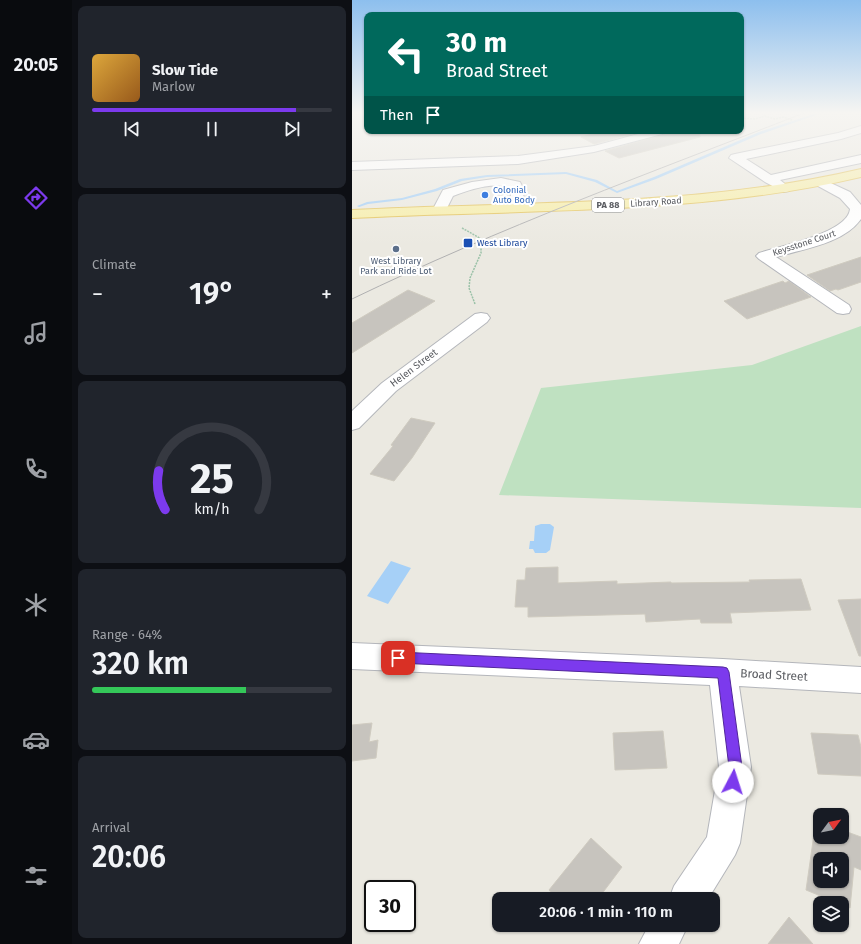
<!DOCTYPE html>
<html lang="en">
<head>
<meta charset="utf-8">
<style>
  :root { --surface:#171b24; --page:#20242c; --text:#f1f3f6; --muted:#9ea1a6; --line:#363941; --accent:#7c3aed }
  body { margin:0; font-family:"Fira Sans",sans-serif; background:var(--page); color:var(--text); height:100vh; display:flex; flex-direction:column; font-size:15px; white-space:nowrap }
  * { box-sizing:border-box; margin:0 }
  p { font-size:13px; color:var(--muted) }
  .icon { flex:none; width:22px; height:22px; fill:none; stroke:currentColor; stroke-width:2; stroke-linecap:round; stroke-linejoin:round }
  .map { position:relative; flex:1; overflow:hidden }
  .sheet { display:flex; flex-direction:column; gap:6px; padding:6px; background:#0d0f14; width:280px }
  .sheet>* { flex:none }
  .top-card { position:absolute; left:12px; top:12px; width:380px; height:122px; border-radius:8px; box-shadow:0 1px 3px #0004; background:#00695c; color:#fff; overflow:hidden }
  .needle { width:26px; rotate:58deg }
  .tools { position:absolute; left:461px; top:808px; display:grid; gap:8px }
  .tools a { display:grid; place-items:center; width:36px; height:36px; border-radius:8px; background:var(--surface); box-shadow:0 1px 3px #0004; font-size:20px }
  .speed { position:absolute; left:12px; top:880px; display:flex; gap:8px; font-size:20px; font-weight:700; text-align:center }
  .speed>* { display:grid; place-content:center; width:52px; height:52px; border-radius:50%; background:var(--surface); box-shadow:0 1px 3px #0004; line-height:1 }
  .speed .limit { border:2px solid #111; border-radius:6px; background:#fff; color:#111 }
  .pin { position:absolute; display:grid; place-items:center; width:34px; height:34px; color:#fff; margin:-17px; border-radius:8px; box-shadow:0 2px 6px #0006 }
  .me { position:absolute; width:44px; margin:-22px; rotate:5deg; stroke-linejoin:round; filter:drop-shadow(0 0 3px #0008) }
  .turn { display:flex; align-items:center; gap:14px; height:84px; padding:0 16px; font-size:18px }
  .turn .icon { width:52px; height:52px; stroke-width:2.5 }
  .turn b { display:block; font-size:28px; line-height:34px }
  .then { display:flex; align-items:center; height:38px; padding:0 16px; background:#0003; gap:8px; font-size:15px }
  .big { font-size:30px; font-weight:600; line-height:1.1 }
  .sheet .card { flex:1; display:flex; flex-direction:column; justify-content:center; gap:6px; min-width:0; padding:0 14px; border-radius:8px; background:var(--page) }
  .sheet .dial { align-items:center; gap:0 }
  .dial svg { height:104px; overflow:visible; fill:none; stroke:var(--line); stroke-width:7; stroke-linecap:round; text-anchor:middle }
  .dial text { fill:var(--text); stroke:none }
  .song { display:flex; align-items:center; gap:12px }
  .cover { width:48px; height:48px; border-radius:6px; background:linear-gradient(135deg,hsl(40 70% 55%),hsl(30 70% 35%)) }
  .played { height:4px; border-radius:2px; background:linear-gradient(90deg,var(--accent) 85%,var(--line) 85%) }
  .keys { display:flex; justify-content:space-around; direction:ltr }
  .heat { display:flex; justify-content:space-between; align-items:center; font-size:22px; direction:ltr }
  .charge { height:6px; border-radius:3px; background:linear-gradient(90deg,#34c759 64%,var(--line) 0) }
  .trip { position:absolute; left:140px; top:892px; width:228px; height:40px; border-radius:8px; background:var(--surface); box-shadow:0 1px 3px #0004; font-weight:600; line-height:40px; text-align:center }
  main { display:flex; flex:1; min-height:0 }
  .tabs { display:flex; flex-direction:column; width:72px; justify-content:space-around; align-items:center; background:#090b0e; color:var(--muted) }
  .tabs .icon { width:28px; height:28px }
  .tabs .active { color:var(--accent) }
  .tabs b { font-size:18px; color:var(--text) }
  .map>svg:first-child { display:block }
  .green { fill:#bfe1c1 }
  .water { fill:#a6d0f7 }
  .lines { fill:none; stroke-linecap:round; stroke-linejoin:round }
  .stream { fill:#a6d0f7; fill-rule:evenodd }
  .building { fill:#c7c4be; stroke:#cfcbc0; fill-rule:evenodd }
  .minor-casing { stroke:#b4b6bb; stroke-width:2 }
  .major-casing { stroke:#e4c561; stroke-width:2 }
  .path { stroke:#9ac1a7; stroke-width:1.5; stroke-dasharray:2 1; stroke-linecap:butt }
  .minor { fill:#fff; fill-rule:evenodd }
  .major { fill:#f7eeaa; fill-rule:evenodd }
  .tram { stroke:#b0b0b1; stroke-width:1 }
  .route { fill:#7c3aed; stroke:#51269a }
  .shop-dot { fill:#3f7fe0; stroke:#fff; stroke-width:1.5 }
  .transit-dot { fill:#1a4fb4; stroke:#fff; stroke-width:1.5 }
  .service-dot { fill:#5c6f8a; stroke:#fff; stroke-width:1.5 }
  .labels { text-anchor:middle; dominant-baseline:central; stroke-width:4; stroke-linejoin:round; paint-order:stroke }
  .far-shop-label { font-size:9px; fill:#366cbe; stroke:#fff; text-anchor:start }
  .far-street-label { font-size:9px; fill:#5a5c61; stroke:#fff }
  .shield { fill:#fff; stroke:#8c8d90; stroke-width:1 }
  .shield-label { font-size:9px; font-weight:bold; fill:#5a5c61 }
  .far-transit-label { font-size:9px; fill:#164399; stroke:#fff; text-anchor:start }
  .far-service-label { font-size:9px; fill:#4e5e75; stroke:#fff }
  .street-label { font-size:10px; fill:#5a5c61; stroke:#fff }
  .near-street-label { font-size:12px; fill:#5a5c61; stroke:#fff }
</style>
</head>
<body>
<main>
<nav class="tabs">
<b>20:05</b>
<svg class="icon active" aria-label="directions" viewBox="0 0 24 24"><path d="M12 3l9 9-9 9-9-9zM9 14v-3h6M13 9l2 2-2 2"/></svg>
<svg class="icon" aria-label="music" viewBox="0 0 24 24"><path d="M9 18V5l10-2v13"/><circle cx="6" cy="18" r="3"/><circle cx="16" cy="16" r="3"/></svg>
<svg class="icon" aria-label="phone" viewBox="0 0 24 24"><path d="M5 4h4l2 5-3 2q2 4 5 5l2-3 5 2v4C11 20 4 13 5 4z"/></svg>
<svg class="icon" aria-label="climate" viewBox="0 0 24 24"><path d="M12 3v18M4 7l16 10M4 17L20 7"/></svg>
<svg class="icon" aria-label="car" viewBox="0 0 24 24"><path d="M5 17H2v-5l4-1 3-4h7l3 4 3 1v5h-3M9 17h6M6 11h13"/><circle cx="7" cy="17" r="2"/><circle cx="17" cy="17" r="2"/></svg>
<svg class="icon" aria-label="filters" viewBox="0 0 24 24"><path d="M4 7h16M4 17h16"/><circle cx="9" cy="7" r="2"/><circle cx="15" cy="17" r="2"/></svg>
</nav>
<section class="sheet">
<div class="card">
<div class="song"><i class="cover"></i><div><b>Slow Tide</b><p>Marlow</p></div></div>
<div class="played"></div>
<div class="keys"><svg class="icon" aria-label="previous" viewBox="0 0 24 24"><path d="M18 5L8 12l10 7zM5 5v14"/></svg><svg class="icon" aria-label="pause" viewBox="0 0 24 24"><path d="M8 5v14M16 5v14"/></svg><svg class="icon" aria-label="next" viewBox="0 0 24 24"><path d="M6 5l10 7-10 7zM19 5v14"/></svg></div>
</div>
<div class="card"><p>Climate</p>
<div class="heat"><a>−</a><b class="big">19°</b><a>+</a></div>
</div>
<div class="card dial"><svg viewBox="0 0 100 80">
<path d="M14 69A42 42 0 1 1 86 69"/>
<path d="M14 69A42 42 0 0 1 9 39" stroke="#7c3aed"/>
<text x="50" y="56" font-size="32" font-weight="700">25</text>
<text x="50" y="72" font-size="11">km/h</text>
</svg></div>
<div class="card"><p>Range · 64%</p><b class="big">320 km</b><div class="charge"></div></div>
<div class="card"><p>Arrival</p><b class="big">20:06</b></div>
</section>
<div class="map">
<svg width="509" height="944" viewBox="0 0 509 944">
  <rect width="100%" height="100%" fill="#ebe9e1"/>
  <!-- green -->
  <path class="green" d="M509,326V508L147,495L189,388L400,365Z"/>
  <!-- water -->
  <path class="water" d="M189,524H198L202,527L198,550L194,553H183L181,549H177L178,541H182L183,526Z
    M39,561L59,568L36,604L15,596Z"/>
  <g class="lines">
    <!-- stream -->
    <path class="stream" d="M465,113H470L409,134L304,179L265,193L243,182L214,174L135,177L110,181L85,191L50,200L16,204L7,207L5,206L15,202L50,198L83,189L108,179L135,175L214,172L245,180L265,191L302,177L407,132Z"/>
  </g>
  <!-- building -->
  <path class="building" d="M254,131H291L242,144L229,137Z
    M316,131H347L348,137L267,158L253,151L314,134Z
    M509,257V282L486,290L484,289L478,291L455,275Z
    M431,281L433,283L437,281L459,297L395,319L372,301Z
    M56,290L83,301L0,353V323Z
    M59,418L83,423L60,458L42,481L18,474L41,446L39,445Z
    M206,567V583L265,581V584L319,582V583L398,582L397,580L449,579L459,610L378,613L380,623H349L348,619L294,622L293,614L176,617V607H163L165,580H173L174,568Z
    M509,599V656H507L486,600Z
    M20,723L17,742L26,740L24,758L0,761V725Z
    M311,731L315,768L263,770L261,733Z
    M459,733L506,735L509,747V776L466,774Z
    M464,820L468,822V837H490V830L509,837V870L502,867L498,908L454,890ZM468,859H490V881H468Z
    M239,838L270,867L246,899H205L197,890Z
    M437,917L461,944H416Z"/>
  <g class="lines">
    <defs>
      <path id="minor" d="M509,126V133L489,139L394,159L419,175L509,155V163L428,180L438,188L437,191L432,192L413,182L377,158L379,155L383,154L486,133Z
        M297,131H315L314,133L242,152L166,164L0,170V162L166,156L242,146Z
        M149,178L168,182L172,190L170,208L168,211H158L156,208L160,190L158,188C142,181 117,190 101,196L92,214H82L80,211L91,190L120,182Z
        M470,179L498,192L509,205V219C491,244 451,249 424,257L497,305L499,309L497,313L491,314L485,313L407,259L404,256L407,253C426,247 496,233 498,209L488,198L466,186L464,183L466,180Z
        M129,313L135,314L138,318L135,322L44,391L7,428L0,430V411L30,383L123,314Z
        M0,643L371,659L509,667V693L387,686L399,767L388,843L383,855L356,899H317L322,886L355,837L367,767L358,685L0,669Z
        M297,925H336L327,944H287Z"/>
      <path id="major" d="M509,169V177C342,216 170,209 0,218V210C170,201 342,208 509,169Z"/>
    </defs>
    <!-- minor casing -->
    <use href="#minor" class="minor-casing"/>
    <!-- major casing -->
    <use href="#major" class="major-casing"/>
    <!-- path -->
    <path class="path" d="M389,118L403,119L413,116L423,119L431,117L440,120
      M110,228L133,241
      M123,304L117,288L118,278L129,253V242"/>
    <!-- minor -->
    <use href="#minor" class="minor"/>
    <!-- major -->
    <use href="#major" class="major"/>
    <!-- tram -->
    <path class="tram" d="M0,299C147,228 300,172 452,113"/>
  </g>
  <!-- sky -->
  <linearGradient id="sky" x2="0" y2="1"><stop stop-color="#8dbfee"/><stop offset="0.46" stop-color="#f6f5f2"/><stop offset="1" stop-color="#f6f5f2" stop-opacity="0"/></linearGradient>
  <rect width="509" height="245" fill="url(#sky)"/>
  <!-- route -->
  <path class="route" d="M46,652L371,667L375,668L377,672L390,767L386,787L381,789L376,787L374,782L377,767L366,678L46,663L42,661L41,658L42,654Z"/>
  <!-- markers -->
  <circle class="shop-dot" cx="133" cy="195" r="4"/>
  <rect class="transit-dot" x="111" y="238" width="10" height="10" rx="2"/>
  <circle class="service-dot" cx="44" cy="249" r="4"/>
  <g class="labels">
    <!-- far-shop labels -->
    <g class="far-shop-label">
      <text x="141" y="190">Colonial<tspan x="141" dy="10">Auto Body</tspan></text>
    </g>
    <!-- far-street labels -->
    <g class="far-street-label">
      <text transform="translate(304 202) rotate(-4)">Library Road</text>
      <text transform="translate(452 243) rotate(-18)">Keysstone Court</text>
    </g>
    <!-- shield labels -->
    <rect class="shield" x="240" y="198" width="32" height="14" rx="3"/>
    <g class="shield-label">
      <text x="256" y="205">PA 88</text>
    </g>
    <!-- far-transit labels -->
    <g class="far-transit-label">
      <text x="125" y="243">West Library</text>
    </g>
    <!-- far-service labels -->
    <g class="far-service-label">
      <text x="44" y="261">West Library<tspan x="44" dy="10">Park and Ride Lot</tspan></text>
    </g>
    <!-- street labels -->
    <g class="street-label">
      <text transform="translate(62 368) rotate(-37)">Helen Street</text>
    </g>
    <!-- near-street labels -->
    <g class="near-street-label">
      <text transform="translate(422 675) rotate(3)">Broad Street</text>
    </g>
  </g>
</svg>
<div class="tools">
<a><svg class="needle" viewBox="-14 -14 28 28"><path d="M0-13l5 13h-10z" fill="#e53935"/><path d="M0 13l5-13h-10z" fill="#9ea1a6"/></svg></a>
<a><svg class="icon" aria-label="sound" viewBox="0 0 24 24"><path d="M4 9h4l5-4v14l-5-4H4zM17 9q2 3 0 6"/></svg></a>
<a><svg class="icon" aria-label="layers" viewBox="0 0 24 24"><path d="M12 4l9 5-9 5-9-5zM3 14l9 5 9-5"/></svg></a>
</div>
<div class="speed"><div class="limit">30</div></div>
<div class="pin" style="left:46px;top:658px;background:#d93025"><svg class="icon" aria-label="arrive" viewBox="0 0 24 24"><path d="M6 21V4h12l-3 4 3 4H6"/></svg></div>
<svg class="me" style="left:381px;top:782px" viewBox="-20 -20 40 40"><circle r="19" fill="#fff"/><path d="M0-13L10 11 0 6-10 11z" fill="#7c3aed"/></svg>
<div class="trip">20:06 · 1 min · 110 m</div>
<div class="top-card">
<div class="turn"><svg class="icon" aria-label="left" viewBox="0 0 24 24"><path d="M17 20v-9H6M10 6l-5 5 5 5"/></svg><div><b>30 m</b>Broad Street</div></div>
<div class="then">Then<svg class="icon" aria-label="arrive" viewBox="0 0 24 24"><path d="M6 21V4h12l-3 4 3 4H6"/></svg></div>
</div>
</div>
</main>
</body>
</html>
